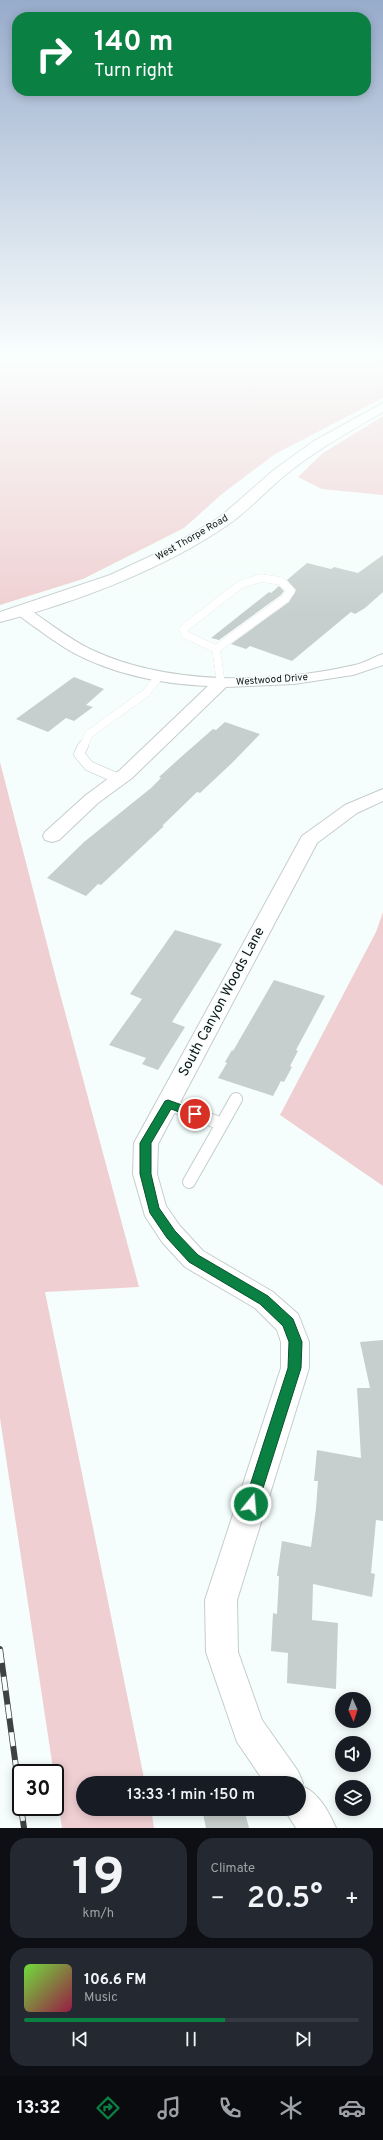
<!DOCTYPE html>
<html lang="en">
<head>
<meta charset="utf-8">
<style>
  :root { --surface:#171b24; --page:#242831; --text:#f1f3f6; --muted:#9ea1a6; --line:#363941; --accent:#0b8043 }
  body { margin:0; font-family:Overpass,sans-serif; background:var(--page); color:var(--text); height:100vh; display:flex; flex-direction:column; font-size:15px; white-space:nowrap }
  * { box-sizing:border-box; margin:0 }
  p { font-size:13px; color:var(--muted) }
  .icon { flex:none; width:22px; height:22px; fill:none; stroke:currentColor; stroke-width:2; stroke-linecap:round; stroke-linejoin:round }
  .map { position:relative; height:1828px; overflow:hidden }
  .side { display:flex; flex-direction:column; gap:10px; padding:10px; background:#0d0f14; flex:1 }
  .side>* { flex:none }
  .hud { position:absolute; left:12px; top:12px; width:359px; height:84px; border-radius:16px; box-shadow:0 2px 10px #0003; background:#0b8043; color:#fff; overflow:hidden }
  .needle { width:26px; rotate:177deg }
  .buttons { position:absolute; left:335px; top:1692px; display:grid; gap:8px }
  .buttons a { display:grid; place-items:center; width:36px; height:36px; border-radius:50%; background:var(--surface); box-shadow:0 2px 10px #0003; font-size:20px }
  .speed { position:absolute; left:12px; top:1764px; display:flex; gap:8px; font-size:20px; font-weight:700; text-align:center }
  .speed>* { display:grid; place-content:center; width:52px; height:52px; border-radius:50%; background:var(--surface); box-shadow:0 2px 10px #0003; line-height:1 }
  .speed .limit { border:2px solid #111; border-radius:6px; background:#fff; color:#111 }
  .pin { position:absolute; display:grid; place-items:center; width:34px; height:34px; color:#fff; margin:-17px; border:2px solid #fff; border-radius:50%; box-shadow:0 1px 4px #0007 }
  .me { position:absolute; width:44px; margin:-22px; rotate:17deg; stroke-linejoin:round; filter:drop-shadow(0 0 3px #0008) }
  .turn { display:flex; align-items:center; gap:14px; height:84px; padding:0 16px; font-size:18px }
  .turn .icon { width:52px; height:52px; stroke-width:2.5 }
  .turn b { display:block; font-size:28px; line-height:34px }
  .big { font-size:30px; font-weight:600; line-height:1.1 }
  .side .card { flex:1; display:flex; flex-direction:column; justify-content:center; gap:6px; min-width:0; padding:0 14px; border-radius:16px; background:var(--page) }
  .side .dial { align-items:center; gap:0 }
  .dial b { font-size:52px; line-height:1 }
  .song { display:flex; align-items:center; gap:12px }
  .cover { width:48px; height:48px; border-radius:6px; background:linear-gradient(135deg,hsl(100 70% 55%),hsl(340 70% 35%)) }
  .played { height:4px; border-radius:2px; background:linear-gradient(90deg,var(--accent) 60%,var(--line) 60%) }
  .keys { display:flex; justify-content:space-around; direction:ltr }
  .heat { display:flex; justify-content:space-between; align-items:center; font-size:22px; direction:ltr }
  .side .tiles { flex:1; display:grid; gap:10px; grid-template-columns:1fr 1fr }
  .card:last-child { grid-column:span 2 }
  .trip { position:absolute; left:76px; top:1776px; width:230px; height:40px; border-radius:20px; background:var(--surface); box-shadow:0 2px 10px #0003; font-weight:600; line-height:40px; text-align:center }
  .tab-bar { display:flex; height:64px; justify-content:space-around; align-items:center; background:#090b0e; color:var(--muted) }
  .tab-bar .icon { width:28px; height:28px }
  .tab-bar .selected { color:var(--accent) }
  .tab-bar b { font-size:18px; color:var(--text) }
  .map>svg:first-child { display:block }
  .green { fill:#efcfd1 }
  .building { fill:#c6cfcd }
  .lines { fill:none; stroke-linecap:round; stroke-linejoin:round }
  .lane-far2-casing { stroke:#c5cdcc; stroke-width:8 }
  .lane-far1-casing { stroke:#c5cdcc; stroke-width:11 }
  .lane-casing { stroke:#c5cdcc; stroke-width:14 }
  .street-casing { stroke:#c5cdcc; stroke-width:2 }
  .secondary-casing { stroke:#c5cdcc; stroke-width:2 }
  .lane-far2 { stroke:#fff; stroke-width:8 }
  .lane-far1 { stroke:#fff; stroke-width:10 }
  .lane { stroke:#fff; stroke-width:12 }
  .street { fill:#fff; fill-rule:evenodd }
  .secondary { fill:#fff; fill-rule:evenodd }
  .rail-casing { stroke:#3e4241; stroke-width:6 }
  .rail { stroke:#f5fefc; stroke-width:4.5; stroke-dasharray:14; stroke-linecap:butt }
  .route { fill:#0b8043; stroke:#07532c }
  .labels { text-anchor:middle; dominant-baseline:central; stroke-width:3; stroke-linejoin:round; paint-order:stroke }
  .far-street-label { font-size:10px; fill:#131616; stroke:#f5fefc }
  .near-street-label { font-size:14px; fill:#131616; stroke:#f5fefc }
</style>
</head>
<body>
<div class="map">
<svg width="383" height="1828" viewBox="0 0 383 1828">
  <rect width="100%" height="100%" fill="#f5fefc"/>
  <!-- green -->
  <path class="green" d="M0,360H383V398L275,454L222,494L184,528L83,579L0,605Z
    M383,416V495L322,489L298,477L323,453Z
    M0,762L55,975L139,1287L45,1292L145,1783H83V1809H151L154,1828H62L0,1418Z
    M383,912V1186L280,1115L376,932Z"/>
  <!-- building -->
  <path class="building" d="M383,555V592L365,608L355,614L351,612L292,661L250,646L246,649L231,644L289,602L296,590L287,580L307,563L331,569L334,567L358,573Z
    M279,586L284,591L281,595L219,640L211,638L269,592L271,593Z
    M74,677L104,689L86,705L93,707L74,721L66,718L48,732L16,719Z
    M225,722L260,734L232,763L200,793L197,792L162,826H164L101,885L98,884L86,896L47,878L84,842L151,788L161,778L159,777L181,757L213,729L216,730Z
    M175,930L222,944L172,1022L185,1027L158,1070L142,1064L146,1058L109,1045L142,999L130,994Z
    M274,980L325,996L296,1050L298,1051L290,1066L292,1067L284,1082L281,1081L273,1096L218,1078L227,1063L225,1062L232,1050L233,1051Z
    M383,1340V1521L376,1520L371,1573L375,1574L372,1597L313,1584L312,1620L338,1623L336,1689L287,1683L288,1653L271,1651L273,1613L277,1614L279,1576H277L282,1541L311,1547L316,1508L318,1481H314L317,1450L361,1458L357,1388H370L360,1342Z
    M202,1809H244L249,1828H206Z"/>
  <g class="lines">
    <defs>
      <path id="lane-far2" d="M261,578L281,581L291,591L285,599L216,649L186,635L183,629L241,584Z
        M216,649L221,683
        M83,747L89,734L146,693L159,676"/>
      <path id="lane-far1" d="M83,746L79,754L89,766L119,779"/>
      <path id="lane" d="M168,1104L222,1124L189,1182
        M222,1124L236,1099"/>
      <path id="street" d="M22,607L27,608C48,622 68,638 90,649C167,686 273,684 355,665C365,663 373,657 383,654V665L353,675L294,684L226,687L132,778L98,803L59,840L52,842L45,840L43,836L45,832L86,795L120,770L208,686C162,684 113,674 72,652C53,641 35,627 17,614L15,611L17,608Z
        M383,789V801L357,813L317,843L158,1144L157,1174L166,1206L180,1226L203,1251L273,1292L298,1314L309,1342V1368L237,1600L238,1652L262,1720L298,1771L303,1783L302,1786C319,1793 329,1812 336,1828H296L284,1809H299V1783H265L237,1742L206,1652L205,1600L281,1368V1342L277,1330L255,1308L185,1267L162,1242L145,1216L133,1174L134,1143L302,836L345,805Z"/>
      <path id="secondary" d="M383,403V412C349,432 314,451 284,476C266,491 249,510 229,524C166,568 75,603 0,622V612L110,575L168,548L220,517L275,469L314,441Z"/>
    </defs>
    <!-- lane-far2 casing -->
    <use href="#lane-far2" class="lane-far2-casing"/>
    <!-- lane-far1 casing -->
    <use href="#lane-far1" class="lane-far1-casing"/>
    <!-- lane casing -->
    <use href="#lane" class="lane-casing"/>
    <!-- street casing -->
    <use href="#street" class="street-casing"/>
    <!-- secondary casing -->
    <use href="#secondary" class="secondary-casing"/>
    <!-- lane-far2 -->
    <use href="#lane-far2" class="lane-far2"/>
    <!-- lane-far1 -->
    <use href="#lane-far1" class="lane-far1"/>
    <!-- lane -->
    <use href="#lane" class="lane"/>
    <!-- street -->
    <use href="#street" class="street"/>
    <!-- secondary -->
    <use href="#secondary" class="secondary"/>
    <defs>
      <path id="rail" d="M0,1649L21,1804
        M21,1807L24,1828"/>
    </defs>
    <!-- rail casing -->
    <use href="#rail" class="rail-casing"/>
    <!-- rail -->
    <use href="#rail" class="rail"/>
  </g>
  <!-- sky -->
  <linearGradient id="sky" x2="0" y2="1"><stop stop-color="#97abcb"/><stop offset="0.58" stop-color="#fafffe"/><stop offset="1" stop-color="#fafffe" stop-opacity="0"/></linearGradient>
  <rect width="383" height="616" fill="url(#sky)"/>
  <!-- route -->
  <path class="route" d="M168,1100L199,1111L200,1114L195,1118L171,1109L151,1143V1174L159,1208L175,1231L198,1255L268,1296L293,1319L302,1342L301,1368L258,1504L256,1509L251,1511L246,1509L244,1504L288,1368L289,1342L283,1326L260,1304L189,1262L167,1238L150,1213L140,1174V1143L165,1101Z"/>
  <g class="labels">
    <!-- far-street labels -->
    <g class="far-street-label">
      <text transform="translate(192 538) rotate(-30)">West Thorpe Road</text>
      <text transform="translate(272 680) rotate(-4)">Westwood Drive</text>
    </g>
    <!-- near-street labels -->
    <g class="near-street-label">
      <text transform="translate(222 1002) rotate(-62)">South Canyon Woods Lane</text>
    </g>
  </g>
</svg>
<div class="buttons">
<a><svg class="needle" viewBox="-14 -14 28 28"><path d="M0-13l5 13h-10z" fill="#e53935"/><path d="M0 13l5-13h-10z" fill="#9ea1a6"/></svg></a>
<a><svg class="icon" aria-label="sound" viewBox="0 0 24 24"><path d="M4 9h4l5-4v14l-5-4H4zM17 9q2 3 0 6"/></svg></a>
<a><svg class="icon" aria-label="layers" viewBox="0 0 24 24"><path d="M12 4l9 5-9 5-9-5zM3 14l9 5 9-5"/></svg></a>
</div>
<div class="speed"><div class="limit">30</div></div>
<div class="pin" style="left:195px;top:1114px;background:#d93025"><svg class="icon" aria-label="arrive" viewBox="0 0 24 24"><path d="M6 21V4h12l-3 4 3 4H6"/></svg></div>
<svg class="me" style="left:251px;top:1504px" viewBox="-20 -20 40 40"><circle r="17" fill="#0b8043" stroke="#fff" stroke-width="3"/><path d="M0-11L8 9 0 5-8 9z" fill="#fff"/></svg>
<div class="trip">13:33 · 1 min · 150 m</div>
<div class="hud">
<div class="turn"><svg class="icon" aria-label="right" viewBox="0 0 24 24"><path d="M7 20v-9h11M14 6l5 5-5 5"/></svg><div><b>140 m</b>Turn right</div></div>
</div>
</div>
<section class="side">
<div class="tiles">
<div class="card dial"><b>19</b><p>km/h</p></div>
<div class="card"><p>Climate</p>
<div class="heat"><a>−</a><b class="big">20.5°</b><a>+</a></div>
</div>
<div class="card">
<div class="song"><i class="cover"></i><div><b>106.6 FM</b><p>Music</p></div></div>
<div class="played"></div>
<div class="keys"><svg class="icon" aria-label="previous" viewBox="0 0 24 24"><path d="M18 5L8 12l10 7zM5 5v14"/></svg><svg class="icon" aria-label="pause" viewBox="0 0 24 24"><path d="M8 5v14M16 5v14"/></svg><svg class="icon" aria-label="next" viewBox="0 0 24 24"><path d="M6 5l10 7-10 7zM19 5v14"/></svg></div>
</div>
</div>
</section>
<nav class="tab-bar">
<b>13:32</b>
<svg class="icon selected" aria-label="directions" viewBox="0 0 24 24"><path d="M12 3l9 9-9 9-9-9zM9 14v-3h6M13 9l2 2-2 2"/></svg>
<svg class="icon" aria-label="music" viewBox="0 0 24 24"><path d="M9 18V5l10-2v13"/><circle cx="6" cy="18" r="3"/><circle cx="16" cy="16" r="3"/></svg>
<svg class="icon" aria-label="phone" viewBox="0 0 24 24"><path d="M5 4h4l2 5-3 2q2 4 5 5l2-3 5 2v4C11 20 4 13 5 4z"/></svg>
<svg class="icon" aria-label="climate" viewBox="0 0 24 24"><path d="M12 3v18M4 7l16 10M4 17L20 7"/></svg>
<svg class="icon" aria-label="car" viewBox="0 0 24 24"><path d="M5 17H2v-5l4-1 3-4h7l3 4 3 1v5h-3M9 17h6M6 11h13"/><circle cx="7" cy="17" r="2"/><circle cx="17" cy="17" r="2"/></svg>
</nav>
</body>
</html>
